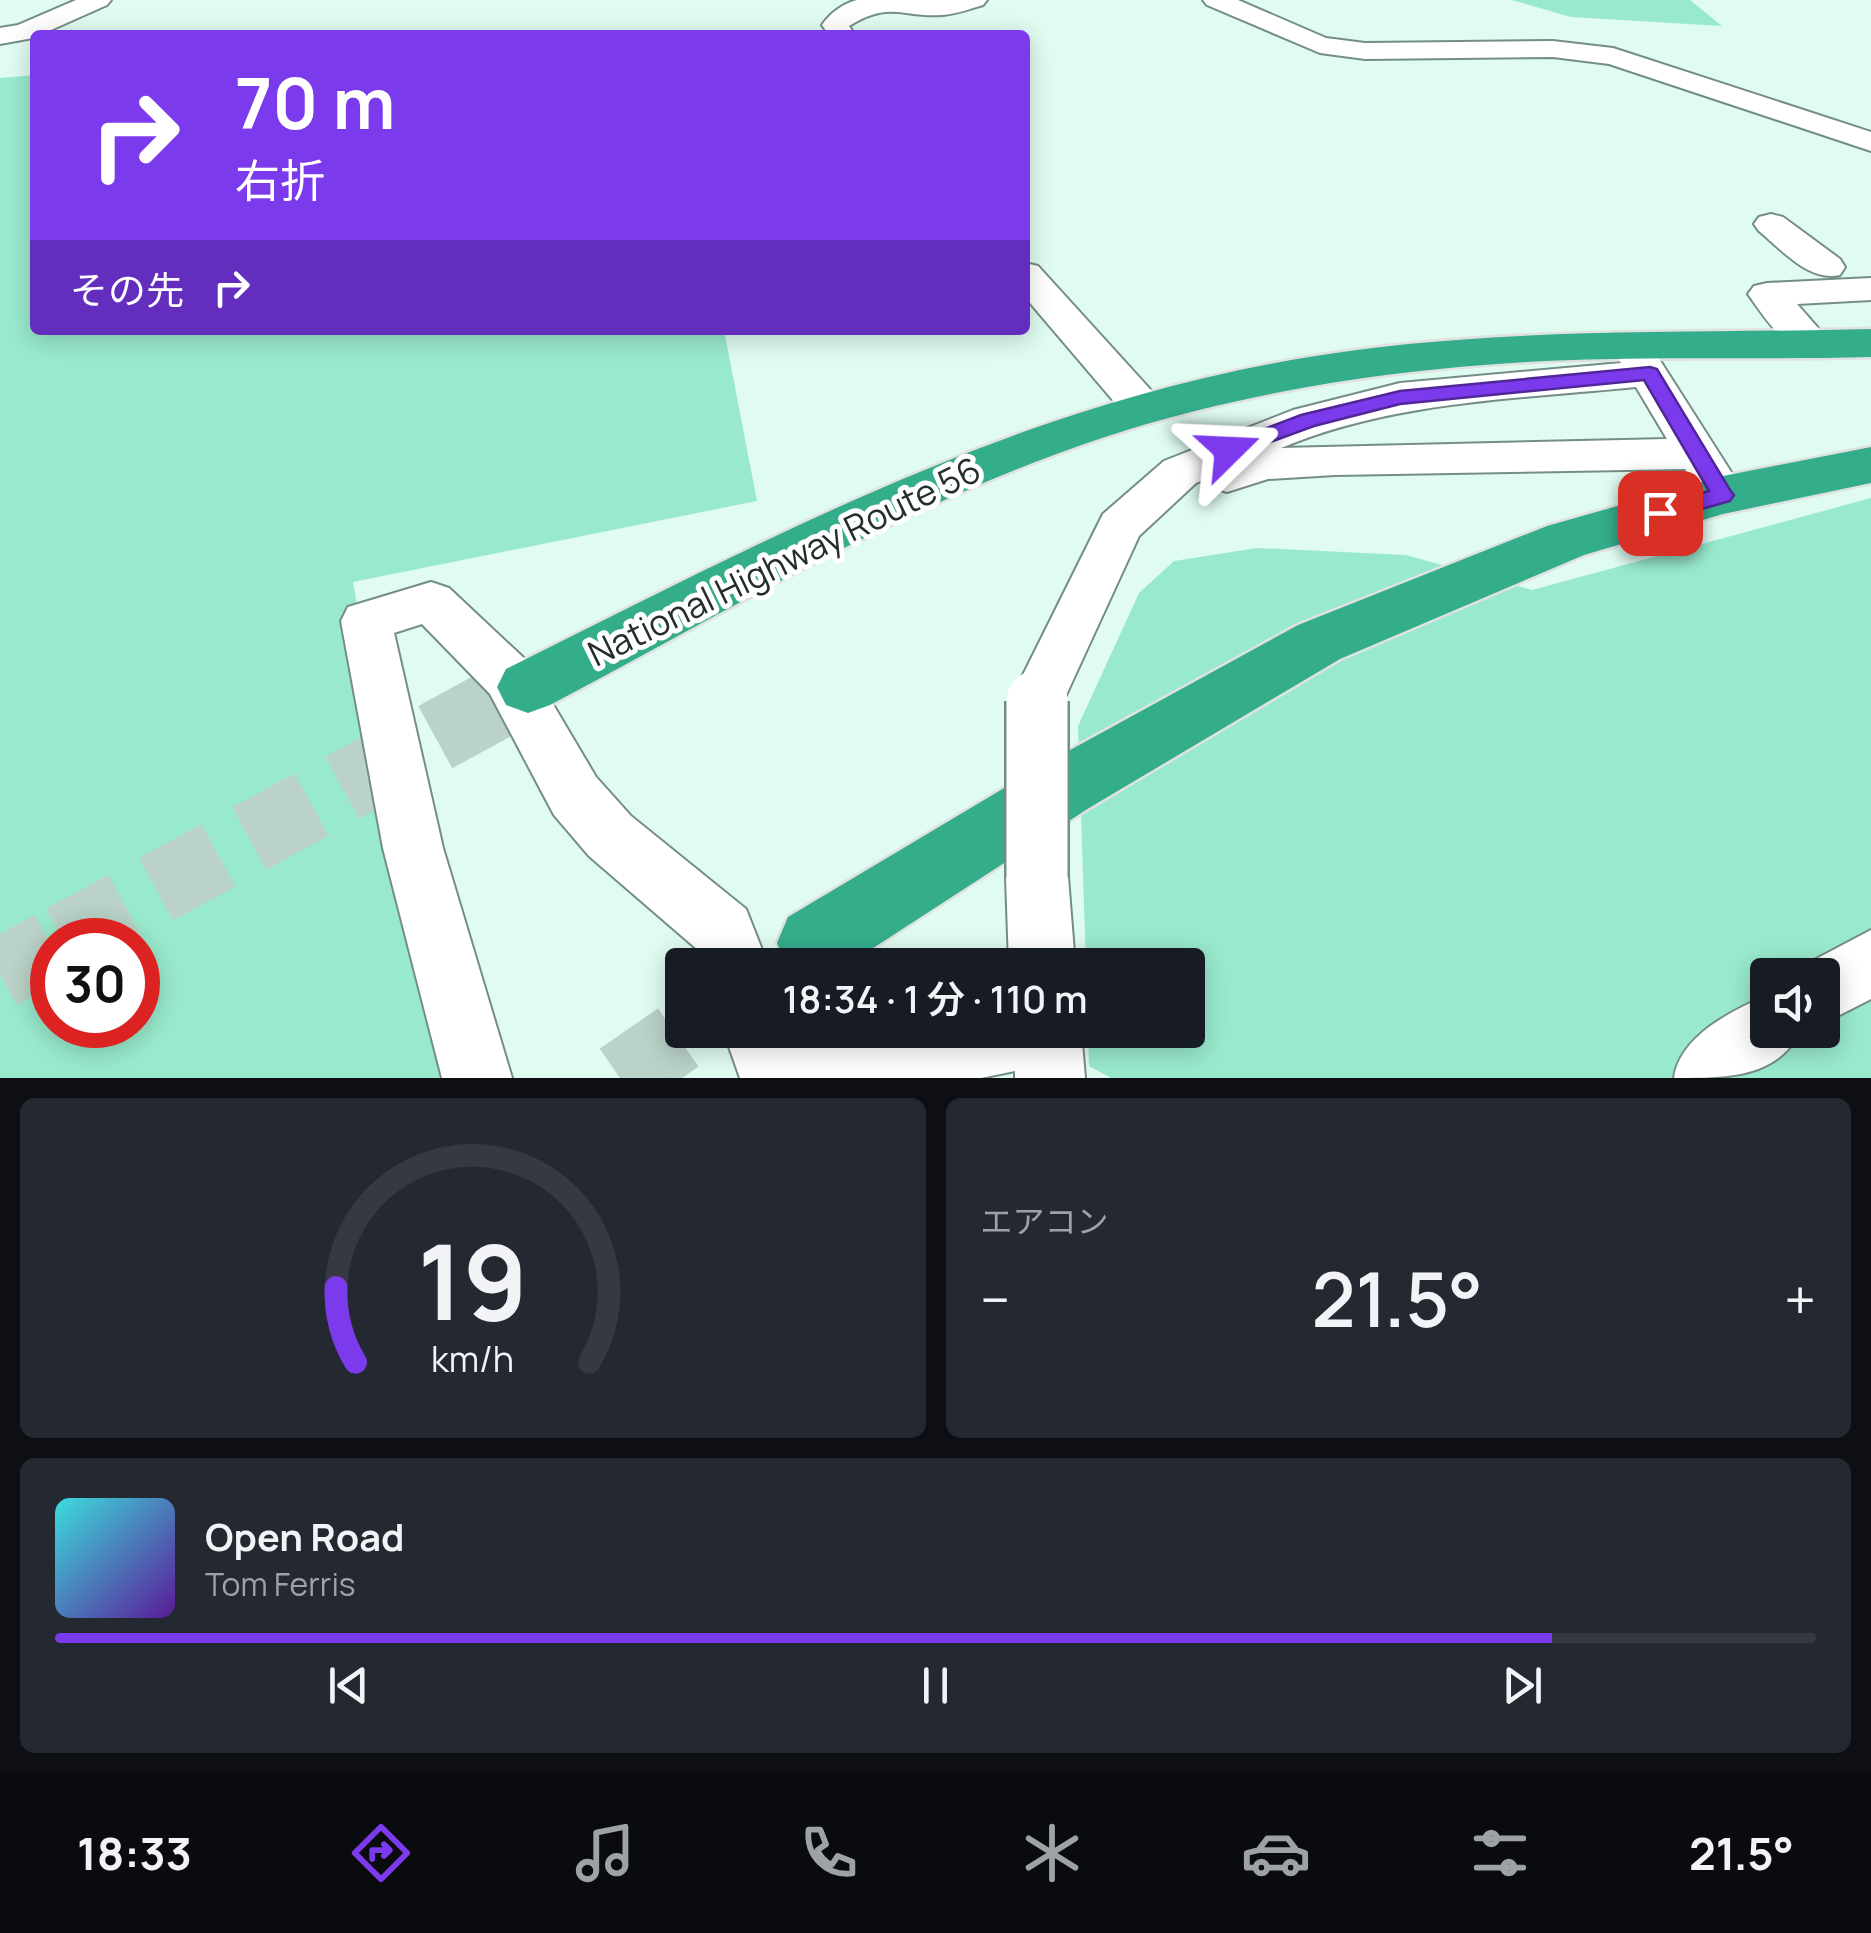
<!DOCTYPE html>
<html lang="ja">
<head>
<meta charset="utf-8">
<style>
  :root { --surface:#171b24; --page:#242831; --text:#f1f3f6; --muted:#9ea1a6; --line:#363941; --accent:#7c3aed }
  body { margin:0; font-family:Manrope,"Noto Sans JP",sans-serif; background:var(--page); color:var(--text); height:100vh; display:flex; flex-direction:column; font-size:38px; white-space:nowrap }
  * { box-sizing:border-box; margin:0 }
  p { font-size:32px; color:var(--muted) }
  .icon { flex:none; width:55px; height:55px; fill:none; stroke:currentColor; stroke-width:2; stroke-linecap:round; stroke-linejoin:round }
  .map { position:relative; height:1078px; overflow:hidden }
  .sheet { display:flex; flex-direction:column; gap:20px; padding:20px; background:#0d0f14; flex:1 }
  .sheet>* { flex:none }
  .hud { position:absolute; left:30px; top:30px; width:1000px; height:305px; border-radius:10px; box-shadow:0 5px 25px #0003; background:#7c3aed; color:#fff; overflow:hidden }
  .tools { position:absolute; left:1750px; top:958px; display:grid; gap:20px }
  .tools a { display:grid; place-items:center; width:90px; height:90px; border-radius:10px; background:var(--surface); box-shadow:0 5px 25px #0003; font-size:50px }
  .speed { position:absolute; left:30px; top:918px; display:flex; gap:20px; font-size:50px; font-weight:700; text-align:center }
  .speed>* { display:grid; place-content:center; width:130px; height:130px; border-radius:50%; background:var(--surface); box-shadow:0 5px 25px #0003; line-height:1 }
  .speed .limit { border:15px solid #d22; background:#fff; color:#111 }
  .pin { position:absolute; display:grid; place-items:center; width:85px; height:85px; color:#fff; margin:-42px; border-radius:20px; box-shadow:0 5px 15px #0006 }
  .me { position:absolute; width:110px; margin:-55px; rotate:69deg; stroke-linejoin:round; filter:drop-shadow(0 0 8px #0008) }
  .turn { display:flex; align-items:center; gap:35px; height:210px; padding:0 40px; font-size:45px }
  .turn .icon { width:130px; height:130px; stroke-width:2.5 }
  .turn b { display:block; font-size:70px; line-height:85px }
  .then { display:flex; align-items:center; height:95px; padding:0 40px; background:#0003; gap:20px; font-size:38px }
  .big { font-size:75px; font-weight:600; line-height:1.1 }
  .sheet .card { flex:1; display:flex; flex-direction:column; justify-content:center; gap:15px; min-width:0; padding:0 35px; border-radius:15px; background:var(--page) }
  .sheet .dial { align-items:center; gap:0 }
  .dial svg { height:260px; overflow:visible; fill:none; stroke:var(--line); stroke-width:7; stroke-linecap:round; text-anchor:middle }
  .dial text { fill:var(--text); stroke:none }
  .song { display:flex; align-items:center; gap:30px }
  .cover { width:120px; height:120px; border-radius:15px; background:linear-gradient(135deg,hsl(180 70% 55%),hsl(270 70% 35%)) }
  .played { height:10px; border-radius:5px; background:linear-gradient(90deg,var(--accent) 85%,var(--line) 85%) }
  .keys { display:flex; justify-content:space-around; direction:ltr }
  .heat { display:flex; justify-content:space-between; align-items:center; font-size:55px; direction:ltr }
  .sheet .tiles { flex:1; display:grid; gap:20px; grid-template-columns:1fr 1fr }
  .card:last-child { grid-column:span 2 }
  .trip { position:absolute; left:665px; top:948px; width:540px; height:100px; border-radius:10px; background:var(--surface); box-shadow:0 5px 25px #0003; font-weight:600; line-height:100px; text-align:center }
  .dock { display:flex; height:160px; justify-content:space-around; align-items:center; background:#090b0e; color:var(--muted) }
  .dock .icon { width:70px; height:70px }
  .dock .selected { color:var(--accent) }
  .dock b { font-size:45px; color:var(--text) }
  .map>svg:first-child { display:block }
  .green { fill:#99eacd; fill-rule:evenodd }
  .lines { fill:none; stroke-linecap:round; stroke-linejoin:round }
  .highway-tunnel-far1 { stroke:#bad2c8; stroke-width:55; stroke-dasharray:55 28; stroke-linecap:butt }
  .highway-tunnel { stroke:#bad2c8; stroke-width:71; stroke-dasharray:71 35; stroke-linecap:butt }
  .minor-casing { stroke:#758e84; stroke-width:4 }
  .highway-casing { stroke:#e0e2e1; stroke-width:5 }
  .minor { fill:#fff; fill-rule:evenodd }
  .highway { fill:#34ad8b; fill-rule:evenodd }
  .minor-bridge-casing { stroke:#758e84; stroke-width:66; stroke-linecap:butt }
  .minor-bridge { stroke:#fff; stroke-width:61 }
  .route { fill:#7c3aed; stroke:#51269a; stroke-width:2.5 }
  .labels { text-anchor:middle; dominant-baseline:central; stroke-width:10; stroke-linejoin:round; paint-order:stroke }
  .street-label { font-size:35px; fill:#242e2a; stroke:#fff }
</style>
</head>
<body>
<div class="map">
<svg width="1871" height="1078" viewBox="0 0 1871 1078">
  <rect width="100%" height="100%" fill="#e0fbf0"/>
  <!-- green -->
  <path class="green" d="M1512,0H1690L1722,26L1571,17Z
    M35,75V330H724L757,501L353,582L443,1078H0V78ZM52,940H138V1025H52Z
    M1871,498V1078H1111L1089,1066L1088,1030H1188V965H1086L1078,726L1139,593L1174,561L1257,548L1406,555L1532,590ZM1768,975H1822V1030H1768Z"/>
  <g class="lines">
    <!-- highway-tunnel-far1 -->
    <path class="highway-tunnel-far1" d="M503,701L528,687"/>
    <!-- highway-tunnel -->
    <path class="highway-tunnel" d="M63,940L507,698
      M0,974L52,946
      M620,1078L689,1030"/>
    <defs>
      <path id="minor" d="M76,0H111L107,5L33,38L0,44V28L18,25Z
        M857,0H987L983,5C970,9 956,14 943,15C901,18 891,0 849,26L855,35H829L822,25C830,13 844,3 857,0Z
        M1203,0H1238L1326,38L1365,43L1553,41L1613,48L1871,132V151L1609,64L1553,57L1365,59L1320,53L1207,5Z
        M1771,214L1783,217L1840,259L1845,267L1840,275C1809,282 1782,250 1759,231L1754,224L1759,217Z
        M1025,263L1038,266L1158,398L1164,408L1158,418L1143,422L1128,418L1025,297Z
        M1871,278V300L1797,304L1833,345L1827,354C1793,362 1766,320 1748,294L1754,286L1767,283Z
        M1633,337L1647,340L1733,475L1727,486L1711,491L1695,486L1685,469L1335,475L1268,479L1227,492L1211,487L1206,479L1196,483L1139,536L1056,717L1037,724L1018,717L1010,701L1103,514L1164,461L1293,410L1400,383L1621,363L1613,349L1619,340ZM1636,387L1667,439L1281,448C1393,401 1516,399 1636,387Z
        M431,582L449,588L528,662L596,777L631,816L746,909L768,965H702L698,950L589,856L554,815L490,694L422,624L394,633L443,848L512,1078H442L383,848L341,621L348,607Z
        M1037,848L1059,856L1068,877L1075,965H1009L1006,877L1015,856Z
        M1871,930V999L1822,1024V975H1796L1799,968Z
        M1768,995V1030H1801C1777,1078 1729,1078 1674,1078C1680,1036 1731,1011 1768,995Z
        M723,1030H1081L1085,1078H1015V1071L981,1078H740Z"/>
      <path id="highway" d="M1871,329V357C1763,360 1654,356 1546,361C1428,367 1310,382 1195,411C964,468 758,595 550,705L528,713L506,705L497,687L506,669C767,540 1000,412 1291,360C1483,326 1677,334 1871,329Z
        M1871,447V483L1723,514L1584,555L1340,659L1089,808L847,965H786L777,943L788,917L1041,766L1298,625L1547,526L1723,476Z"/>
    </defs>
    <!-- minor casing -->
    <use href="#minor" class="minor-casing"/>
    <!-- highway casing -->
    <use href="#highway" class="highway-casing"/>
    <!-- minor -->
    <use href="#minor" class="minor"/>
    <!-- highway -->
    <use href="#highway" class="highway"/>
    <defs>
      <path id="minor-bridge" d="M1037,701V877"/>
    </defs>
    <!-- minor-bridge casing -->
    <use href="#minor-bridge" class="minor-bridge-casing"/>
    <!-- minor-bridge -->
    <use href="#minor-bridge" class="minor-bridge"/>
  </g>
  <!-- route -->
  <path class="route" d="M1650,367L1657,369L1730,490L1734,495L1730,501L1660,521L1652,519L1649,513L1652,508L1709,491L1644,380L1400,404L1314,426L1229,457L1218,450L1222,445L1301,415L1400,391Z"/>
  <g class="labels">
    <!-- street labels -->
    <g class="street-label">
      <text transform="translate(784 561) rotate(-26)">National Highway Route 56</text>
    </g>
  </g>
</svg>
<div class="tools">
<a><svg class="icon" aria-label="sound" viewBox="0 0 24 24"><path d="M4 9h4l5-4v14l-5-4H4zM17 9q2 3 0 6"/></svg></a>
</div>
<div class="speed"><div class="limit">30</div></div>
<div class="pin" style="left:1660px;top:513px;background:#d93025"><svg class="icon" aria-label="arrive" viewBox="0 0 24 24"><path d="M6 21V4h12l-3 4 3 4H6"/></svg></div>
<svg class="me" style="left:1229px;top:450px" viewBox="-20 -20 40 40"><path d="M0-17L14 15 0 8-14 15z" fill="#7c3aed" stroke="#fff" stroke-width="4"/></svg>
<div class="trip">18:34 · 1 分 · 110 m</div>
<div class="hud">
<div class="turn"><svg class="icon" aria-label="right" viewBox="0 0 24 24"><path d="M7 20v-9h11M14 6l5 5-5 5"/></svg><div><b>70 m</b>右折</div></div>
<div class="then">その先<svg class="icon" aria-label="right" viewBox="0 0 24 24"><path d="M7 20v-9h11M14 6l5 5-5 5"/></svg></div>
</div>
</div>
<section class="sheet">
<div class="tiles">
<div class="card dial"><svg viewBox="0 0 100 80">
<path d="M14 69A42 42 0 1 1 86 69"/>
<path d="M14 69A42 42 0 0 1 8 46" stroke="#7c3aed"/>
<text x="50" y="56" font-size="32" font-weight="700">19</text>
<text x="50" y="72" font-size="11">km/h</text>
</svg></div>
<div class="card"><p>エアコン</p>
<div class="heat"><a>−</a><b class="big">21.5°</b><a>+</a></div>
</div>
<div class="card">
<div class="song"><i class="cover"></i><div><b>Open Road</b><p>Tom Ferris</p></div></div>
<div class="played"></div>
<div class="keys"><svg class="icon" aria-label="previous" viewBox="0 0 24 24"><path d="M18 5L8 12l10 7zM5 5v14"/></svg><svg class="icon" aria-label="pause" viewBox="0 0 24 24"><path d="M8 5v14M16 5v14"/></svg><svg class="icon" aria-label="next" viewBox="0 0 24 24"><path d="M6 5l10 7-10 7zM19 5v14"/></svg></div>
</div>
</div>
</section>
<nav class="dock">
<b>18:33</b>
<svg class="icon selected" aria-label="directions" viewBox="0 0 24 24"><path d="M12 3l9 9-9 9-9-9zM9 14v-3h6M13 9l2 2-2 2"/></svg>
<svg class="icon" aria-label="music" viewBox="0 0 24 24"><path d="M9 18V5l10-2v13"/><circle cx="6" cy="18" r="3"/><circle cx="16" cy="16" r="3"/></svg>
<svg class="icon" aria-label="phone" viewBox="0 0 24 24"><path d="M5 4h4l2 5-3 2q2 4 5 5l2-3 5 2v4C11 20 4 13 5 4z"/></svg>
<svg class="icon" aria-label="climate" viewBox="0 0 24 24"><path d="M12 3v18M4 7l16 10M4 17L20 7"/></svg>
<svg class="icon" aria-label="car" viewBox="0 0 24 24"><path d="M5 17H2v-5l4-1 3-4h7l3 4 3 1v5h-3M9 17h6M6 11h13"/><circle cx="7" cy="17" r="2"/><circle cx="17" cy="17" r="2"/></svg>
<svg class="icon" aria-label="filters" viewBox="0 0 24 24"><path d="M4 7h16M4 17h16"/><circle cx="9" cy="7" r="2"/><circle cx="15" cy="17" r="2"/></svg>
<b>21.5°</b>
</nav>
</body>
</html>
